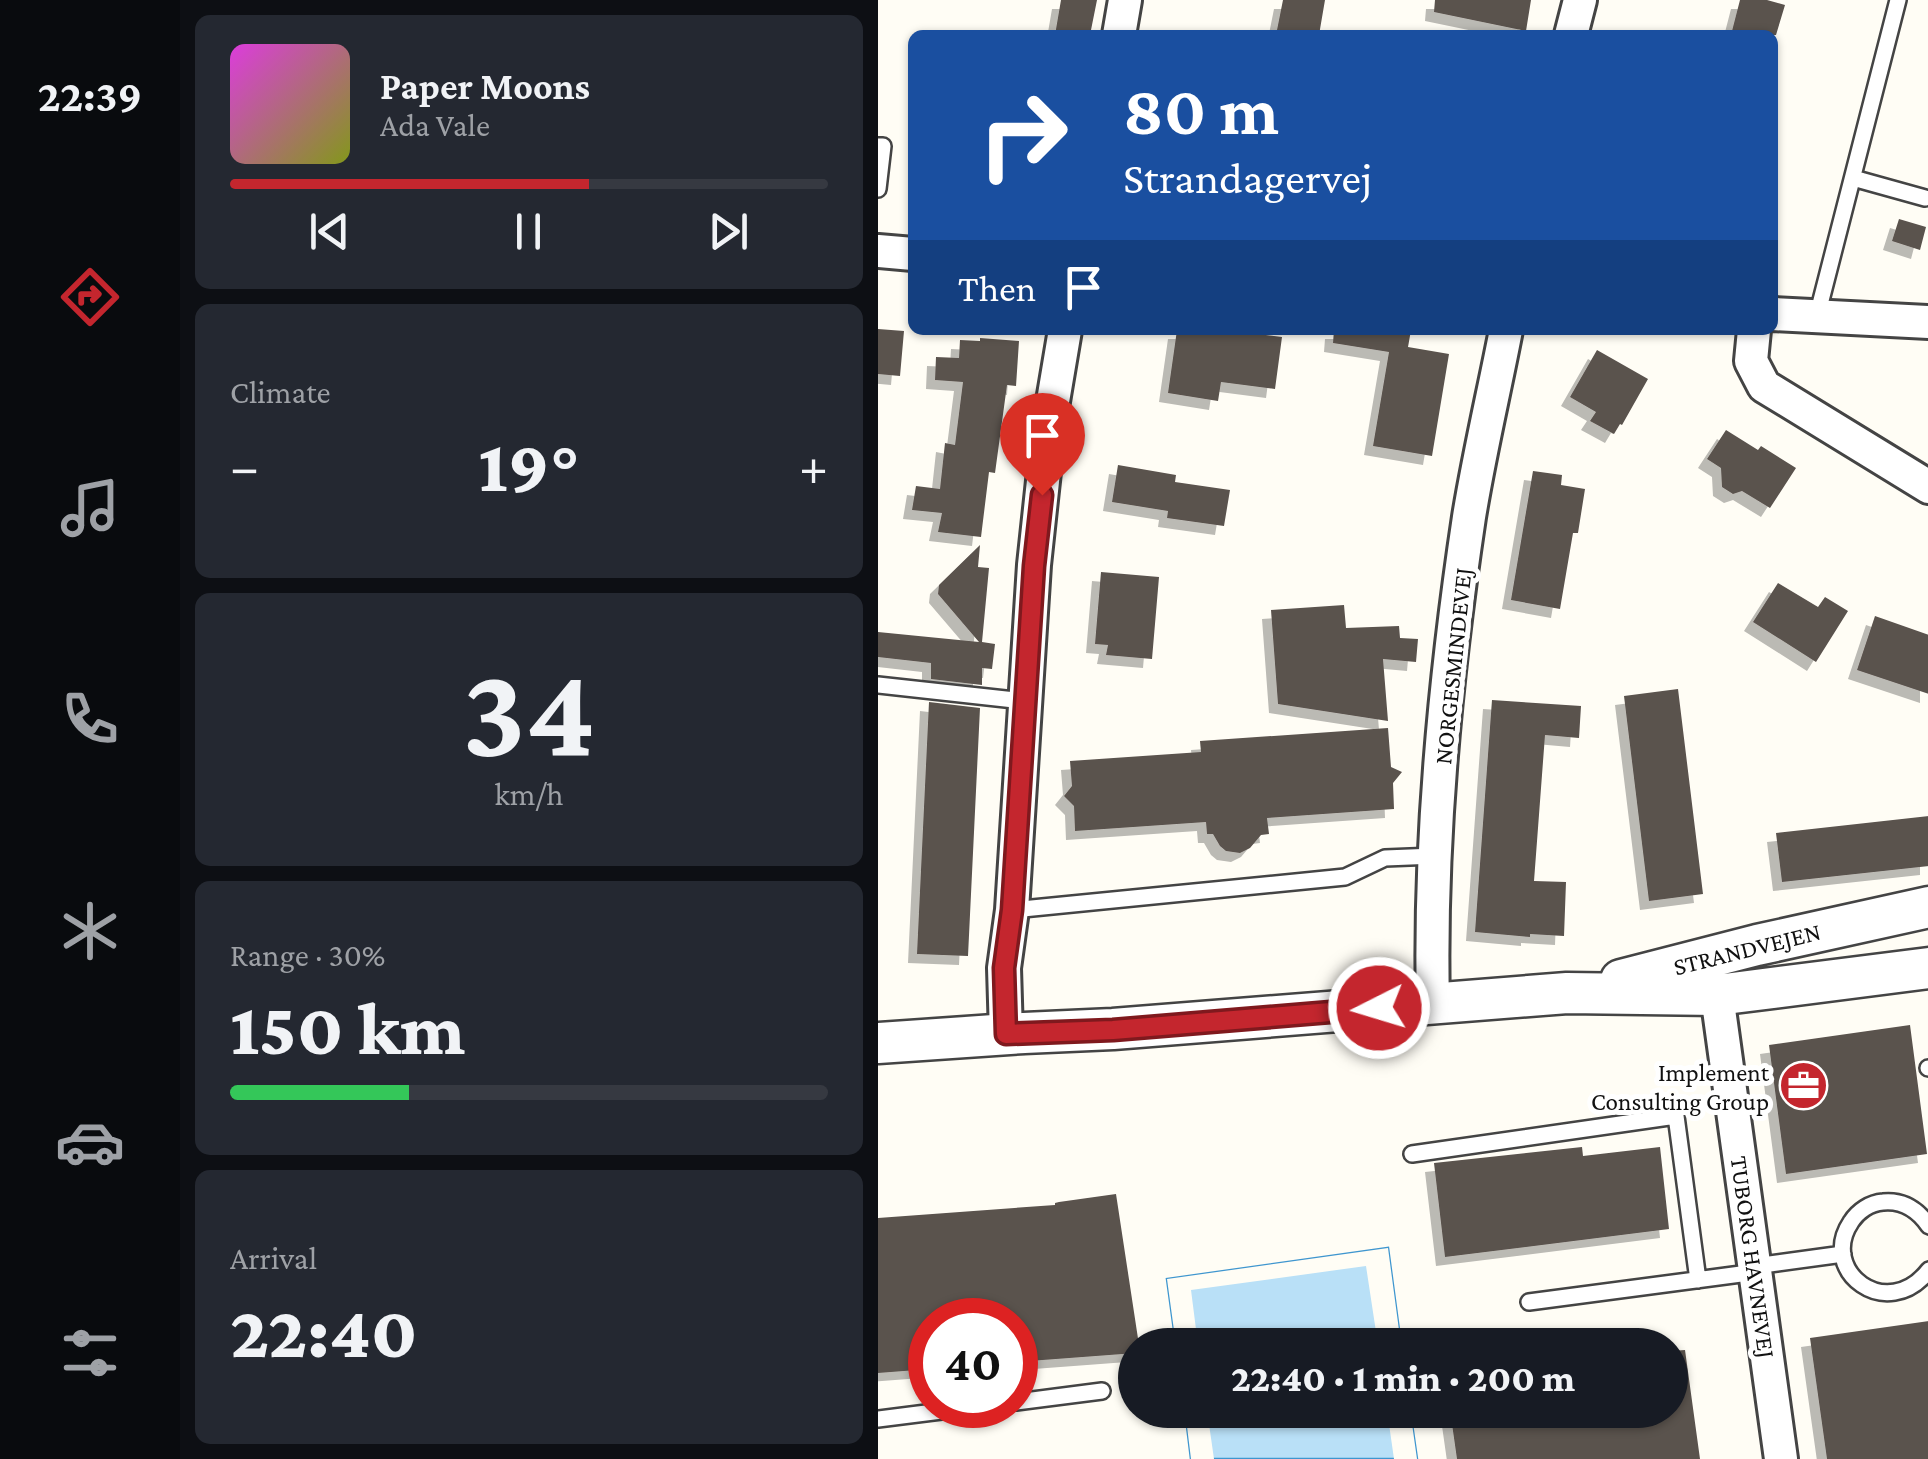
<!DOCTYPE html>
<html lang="en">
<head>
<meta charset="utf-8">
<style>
  :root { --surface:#171b24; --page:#242831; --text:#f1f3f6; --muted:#9ea1a6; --line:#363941; --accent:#c4262e }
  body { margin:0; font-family:"Crimson Pro",serif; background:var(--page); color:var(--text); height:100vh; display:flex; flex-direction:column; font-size:38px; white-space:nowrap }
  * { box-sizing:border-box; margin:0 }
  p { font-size:32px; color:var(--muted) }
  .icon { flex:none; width:55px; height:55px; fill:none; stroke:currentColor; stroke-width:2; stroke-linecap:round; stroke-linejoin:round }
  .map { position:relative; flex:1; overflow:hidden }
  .side { display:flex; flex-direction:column; gap:15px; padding:15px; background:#0d0f14; width:698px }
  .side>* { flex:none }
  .top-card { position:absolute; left:30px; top:30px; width:870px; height:305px; border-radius:15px; box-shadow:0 2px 8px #0004; background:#1a4fa0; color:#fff; overflow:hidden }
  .speed { position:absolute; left:30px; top:1298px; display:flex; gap:20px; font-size:50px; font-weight:700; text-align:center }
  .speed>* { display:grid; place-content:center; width:130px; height:130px; border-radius:50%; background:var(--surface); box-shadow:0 2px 8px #0004; line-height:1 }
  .speed .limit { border:15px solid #d22; background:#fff; color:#111 }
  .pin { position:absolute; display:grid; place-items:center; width:85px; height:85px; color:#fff; margin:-102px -42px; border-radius:50% 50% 50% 0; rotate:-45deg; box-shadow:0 0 10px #0007 }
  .pin .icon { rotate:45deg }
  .me { position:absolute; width:110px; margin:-55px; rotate:265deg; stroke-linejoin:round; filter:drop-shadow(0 0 8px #0008) }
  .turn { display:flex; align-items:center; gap:35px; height:210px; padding:0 50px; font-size:45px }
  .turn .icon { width:130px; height:130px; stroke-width:2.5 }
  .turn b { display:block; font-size:70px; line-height:85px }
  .then { display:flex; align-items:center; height:95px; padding:0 50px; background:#0003; gap:20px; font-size:38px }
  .big { font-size:75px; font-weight:800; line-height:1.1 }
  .side .widget { flex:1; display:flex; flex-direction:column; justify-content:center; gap:15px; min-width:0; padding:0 35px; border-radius:15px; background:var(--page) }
  .side .dial { align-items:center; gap:0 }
  .dial b { font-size:130px; line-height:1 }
  .song { display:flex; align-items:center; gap:30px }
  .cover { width:120px; height:120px; border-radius:15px; background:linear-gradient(135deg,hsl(300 70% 55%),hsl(70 70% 35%)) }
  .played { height:10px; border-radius:5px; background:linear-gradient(90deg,var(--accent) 60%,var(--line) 60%) }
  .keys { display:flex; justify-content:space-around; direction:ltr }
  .heat { display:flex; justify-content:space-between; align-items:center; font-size:55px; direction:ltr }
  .charge { height:15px; border-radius:8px; background:linear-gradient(90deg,#34c759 30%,var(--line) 0) }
  .trip { position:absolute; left:240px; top:1328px; width:570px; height:100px; border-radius:50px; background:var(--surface); box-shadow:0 2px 8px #0004; font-weight:800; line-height:100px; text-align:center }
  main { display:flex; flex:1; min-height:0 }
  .dock { display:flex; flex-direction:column; width:180px; justify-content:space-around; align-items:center; background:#090b0e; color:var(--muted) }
  .dock .icon { width:70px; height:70px }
  .dock .selected { color:var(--accent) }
  .dock b { font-size:45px; color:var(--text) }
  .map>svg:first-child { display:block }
  .water { fill:#b9e0f7; stroke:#3f96cf; stroke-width:2.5 }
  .pier { fill:#fffdf5 }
  .building { fill:#5a524d; filter:url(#shadow) }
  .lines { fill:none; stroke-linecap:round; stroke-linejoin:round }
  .service-casing { stroke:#444; stroke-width:20 }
  .minor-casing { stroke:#444; stroke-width:38 }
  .tertiary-casing { stroke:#444; stroke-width:45 }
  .service { stroke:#fff; stroke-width:15 }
  .minor { stroke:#fff; stroke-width:32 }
  .tertiary { stroke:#fff; stroke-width:40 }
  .route-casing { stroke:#7f191e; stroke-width:25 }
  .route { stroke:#c4262e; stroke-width:18 }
  .labels { text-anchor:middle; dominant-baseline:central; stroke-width:10; stroke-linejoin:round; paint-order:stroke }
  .street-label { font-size:25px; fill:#111; stroke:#fff }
  .poi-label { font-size:25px; fill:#111; stroke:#fff; text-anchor:end }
</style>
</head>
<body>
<main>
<nav class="dock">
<b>22:39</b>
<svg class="icon selected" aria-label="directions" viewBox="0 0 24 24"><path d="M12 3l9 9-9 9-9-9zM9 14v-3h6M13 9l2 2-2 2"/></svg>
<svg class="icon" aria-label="music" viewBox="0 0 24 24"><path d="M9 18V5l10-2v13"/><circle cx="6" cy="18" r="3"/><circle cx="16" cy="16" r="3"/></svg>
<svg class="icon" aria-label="phone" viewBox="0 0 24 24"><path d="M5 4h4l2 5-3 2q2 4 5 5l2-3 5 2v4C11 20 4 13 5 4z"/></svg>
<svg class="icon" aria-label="climate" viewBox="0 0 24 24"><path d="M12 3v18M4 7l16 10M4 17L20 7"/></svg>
<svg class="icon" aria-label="car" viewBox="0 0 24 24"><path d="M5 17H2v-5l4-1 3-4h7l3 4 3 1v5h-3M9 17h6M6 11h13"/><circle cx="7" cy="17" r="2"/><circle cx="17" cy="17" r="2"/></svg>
<svg class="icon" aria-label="filters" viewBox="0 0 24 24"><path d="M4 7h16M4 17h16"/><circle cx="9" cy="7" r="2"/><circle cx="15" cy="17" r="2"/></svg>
</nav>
<section class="side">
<div class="widget">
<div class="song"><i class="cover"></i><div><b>Paper Moons</b><p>Ada Vale</p></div></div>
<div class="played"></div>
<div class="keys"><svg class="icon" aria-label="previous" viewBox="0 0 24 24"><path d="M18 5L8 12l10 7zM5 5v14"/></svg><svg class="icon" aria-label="pause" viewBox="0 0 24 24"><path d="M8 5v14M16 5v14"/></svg><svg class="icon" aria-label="next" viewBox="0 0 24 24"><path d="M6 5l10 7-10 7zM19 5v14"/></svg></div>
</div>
<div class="widget"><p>Climate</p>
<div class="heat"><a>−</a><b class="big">19°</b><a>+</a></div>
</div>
<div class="widget dial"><b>34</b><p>km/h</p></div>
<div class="widget"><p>Range · 30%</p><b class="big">150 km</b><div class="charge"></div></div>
<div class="widget"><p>Arrival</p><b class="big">22:40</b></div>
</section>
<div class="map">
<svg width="1051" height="1459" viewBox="0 0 1051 1459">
  <defs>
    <filter id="shadow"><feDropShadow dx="-9" dy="9" stdDeviation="0" flood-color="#0004"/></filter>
  </defs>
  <rect width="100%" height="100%" fill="#fffdf5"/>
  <!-- water -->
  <path class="water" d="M510,1248L523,1345H298L289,1279Z
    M307,1410H532L539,1459H313Z"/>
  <!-- pier -->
  <path class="pier" d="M510,1248L523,1345H500L488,1266L313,1290L320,1345H298L289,1279Z
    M307,1410H329L336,1459H313Z
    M509,1410H532L539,1459H516Z"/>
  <!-- building -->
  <path class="building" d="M183,0H219L212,35H177Z
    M405,0H447L441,35H398Z
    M557,0H653L648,31L556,12Z
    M862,0H889L907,5L898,35H866L854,31Z
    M1021,219L1048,227L1042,250L1014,241Z
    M0,329L26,331L22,376L0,374Z
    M299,330H347L404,337L397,389L343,382L340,401L290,393Z
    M456,330H533L530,347L571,354L554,456L495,446L511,352L455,343Z
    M102,338L141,341L138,386L129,385L117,473L111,472L103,537L60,532L64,513L34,510L38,486L62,489L67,443L77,445L85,382L57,380L58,357L81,358L82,340L102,341Z
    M719,350L770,379L744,425L742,424L736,434L712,421L718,412L692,397Z
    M848,430L880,450L883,446L918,468L892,508L864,491L855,494L844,487L843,468L829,459Z
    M240,465L298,475L297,482L352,490L346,526L289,518L290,511L234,502Z
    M655,471L684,475L683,485L707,489L700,533H695L682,609L633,600Z
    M102,545L100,567L111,568L104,642L117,644L114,669L104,668V685L53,679V663L0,657V632L101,642L60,594L61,585Z
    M223,572L281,577L274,659L228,655L230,645L217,644Z
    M900,583L940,607L947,597L970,611L938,662L875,622Z
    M466,605L468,628L521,626L522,638L540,639L538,662L505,659L510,721L400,704L393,610Z
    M997,616L1051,635V694L979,670Z
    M800,689L825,894L771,901L746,696Z
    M614,700L703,706L701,738L667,735L656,881L688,882L686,936L652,934V937L597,932Z
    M51,702L102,708L90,956L39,954Z
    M510,728L513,767L524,772L515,783L516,809L389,818L391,834L383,835L372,848L362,853L348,851L342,846L335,834H329L328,822L197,831L196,806L186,796L194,786L192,761L323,752L322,741Z
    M1051,816V866L904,882L898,833Z
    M1032,1025L1049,1154L908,1174L891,1045Z
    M704,1147L705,1156L782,1147L791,1229L567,1257L556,1163Z
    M238,1194L261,1345H258V1353L138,1362V1320H52V1369L0,1373V1218L177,1205V1203L181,1202Z
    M1051,1321V1459H949L932,1338Z
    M807,1350L822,1459H579L572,1410H792V1351Z"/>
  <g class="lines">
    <defs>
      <path id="service" d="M0,146H5L0,189
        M975,178L1047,198
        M939,316L1020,0
        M0,685L146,701
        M134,910L467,877L507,858L557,856
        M1050,1068H1051
        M534,1154L798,1116L820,1280
        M1051,1226C1040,1210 1025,1200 1005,1202C992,1203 980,1211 973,1222C940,1271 1009,1324 1051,1270
        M877,1266L965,1254
        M651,1302L878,1272
        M138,1402L224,1391
        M0,1419L111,1405"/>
      <path id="minor" d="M241,35L247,0
        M693,35L702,0
        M0,251L35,254
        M895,314L1051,322
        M876,330L873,361L886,386L1051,487
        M839,995L903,1459
        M555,1005C551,843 567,677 591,517C601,455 616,392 628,330
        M128,1034L126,968L134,910L156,565L171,425L187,330"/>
      <path id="tertiary" d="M743,980L879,945L1051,907
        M0,1043L146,1033L235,1029L689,993L839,995L1051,968"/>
    </defs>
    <!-- service casing -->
    <use href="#service" class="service-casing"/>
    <!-- minor casing -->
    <use href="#minor" class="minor-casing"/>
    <!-- tertiary casing -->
    <use href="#tertiary" class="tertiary-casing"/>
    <!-- service -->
    <use href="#service" class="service"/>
    <!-- minor -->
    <use href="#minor" class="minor"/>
    <!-- tertiary -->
    <use href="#tertiary" class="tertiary"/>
  </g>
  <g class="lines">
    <defs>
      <path id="route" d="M164,495L156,566L134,910L126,968L128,1034L235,1030L501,1008"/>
    </defs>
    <!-- route casing -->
    <use href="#route" class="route-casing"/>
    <!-- route -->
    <use href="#route" class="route"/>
  </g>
  <!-- icons -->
  <defs>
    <symbol id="office-disc" viewBox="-11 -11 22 22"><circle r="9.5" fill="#c4262e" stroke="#fff"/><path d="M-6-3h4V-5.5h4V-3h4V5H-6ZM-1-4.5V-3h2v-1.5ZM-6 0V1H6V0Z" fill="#fff"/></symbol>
  </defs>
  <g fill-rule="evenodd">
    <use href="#office-disc" x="898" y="1058" width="55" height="55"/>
  </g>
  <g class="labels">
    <!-- street labels -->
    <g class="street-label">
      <text transform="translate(575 666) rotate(-84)">NORGESMINDEVEJ</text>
      <text transform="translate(869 949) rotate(-14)">STRANDVEJEN</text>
      <text transform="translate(875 1257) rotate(82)">TUBORG HAVNEVEJ</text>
    </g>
    <!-- poi labels -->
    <g class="poi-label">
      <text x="891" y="1072">Implement<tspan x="891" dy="29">Consulting Group</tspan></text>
    </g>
  </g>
</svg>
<div class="speed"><div class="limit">40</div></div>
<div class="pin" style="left:164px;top:495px;background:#d93025"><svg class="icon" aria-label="arrive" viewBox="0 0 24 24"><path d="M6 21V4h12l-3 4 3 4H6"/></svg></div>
<svg class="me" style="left:501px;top:1008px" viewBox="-20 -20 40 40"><circle r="17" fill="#c4262e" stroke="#fff" stroke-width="3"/><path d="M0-11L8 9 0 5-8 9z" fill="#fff"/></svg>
<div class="trip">22:40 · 1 min · 200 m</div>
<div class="top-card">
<div class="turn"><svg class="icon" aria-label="right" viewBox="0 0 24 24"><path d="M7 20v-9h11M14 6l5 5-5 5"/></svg><div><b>80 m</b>Strandagervej</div></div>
<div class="then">Then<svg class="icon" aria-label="arrive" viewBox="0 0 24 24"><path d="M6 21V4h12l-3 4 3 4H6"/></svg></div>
</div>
</div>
</main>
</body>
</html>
